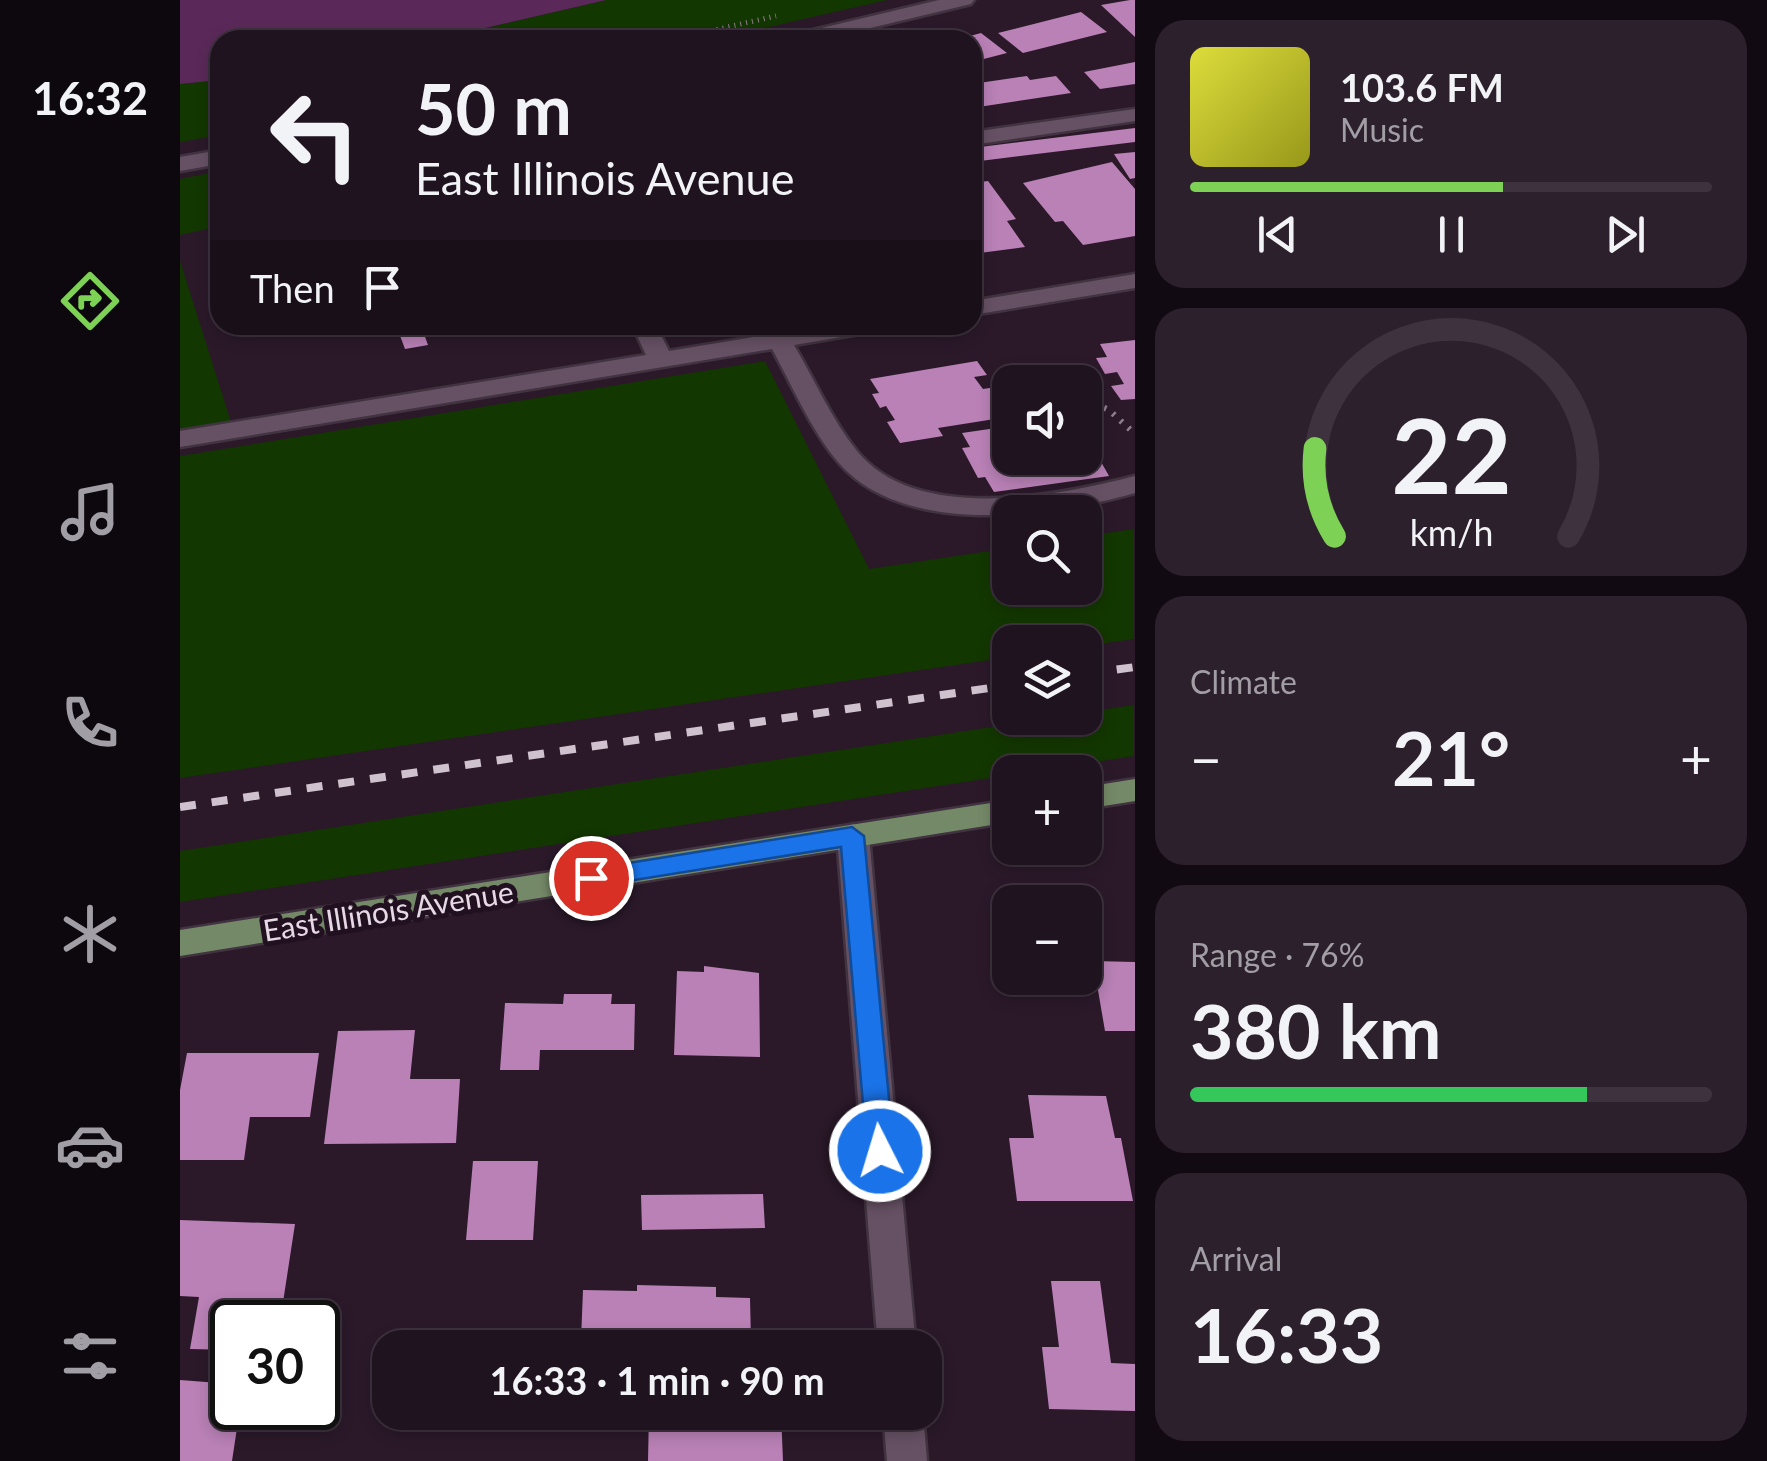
<!DOCTYPE html>
<html lang="en">
<head>
<meta charset="utf-8">
<style>
  :root { --surface:#201320; --page:#2d202d; --text:#f1f3f6; --muted:#a29ea5; --line:#3d323e; --accent:#7dd154 }
  body { margin:0; font-family:Lato,sans-serif; background:var(--page); color:var(--text); height:100vh; display:flex; flex-direction:column; font-size:38px; white-space:nowrap }
  * { box-sizing:border-box; margin:0 }
  p { font-size:32px; color:var(--muted) }
  .icon { flex:none; width:55px; height:55px; fill:none; stroke:currentColor; stroke-width:2; stroke-linecap:round; stroke-linejoin:round }
  .map { position:relative; flex:1; overflow:hidden }
  .drawer { display:flex; flex-direction:column; gap:20px; padding:20px; background:#120a12; width:632px }
  .drawer>* { flex:none }
  .guide { position:absolute; left:30px; top:30px; width:772px; height:305px; border-radius:30px; box-shadow:0 5px 15px #0003,0 0 0 2px var(--line); background:#201320; color:var(--text); overflow:hidden }
  .fabs { position:absolute; left:812px; top:365px; display:grid; gap:20px }
  .fabs a { display:grid; place-items:center; width:110px; height:110px; border-radius:20px; background:var(--surface); box-shadow:0 5px 15px #0003,0 0 0 2px var(--line); font-size:50px }
  .speed { position:absolute; left:30px; top:1300px; display:flex; gap:20px; font-size:50px; font-weight:700; text-align:center }
  .speed>* { display:grid; place-content:center; width:130px; height:130px; border-radius:50%; background:var(--surface); box-shadow:0 5px 15px #0003,0 0 0 2px var(--line); line-height:1 }
  .speed .limit { border:5px solid #111; border-radius:15px; background:#fff; color:#111 }
  .pin { position:absolute; display:grid; place-items:center; width:85px; height:85px; color:#fff; margin:-42px; border:5px solid #fff; border-radius:50%; box-shadow:0 2px 10px #0007 }
  .me { position:absolute; width:110px; margin:-55px; rotate:355deg; stroke-linejoin:round; filter:drop-shadow(0 0 8px #0008) }
  .turn { display:flex; align-items:center; gap:35px; height:210px; padding:0 40px; font-size:45px }
  .turn .icon { width:130px; height:130px; stroke-width:2.5 }
  .turn b { display:block; font-size:70px; line-height:85px }
  .then { display:flex; align-items:center; height:95px; padding:0 40px; background:#0003; gap:20px; font-size:38px }
  .big { font-size:75px; font-weight:700; line-height:1.1 }
  .drawer .widget { flex:1; display:flex; flex-direction:column; justify-content:center; gap:15px; min-width:0; padding:0 35px; border-radius:30px; background:var(--page) }
  .drawer .dial { align-items:center; gap:0 }
  .dial svg { height:260px; overflow:visible; fill:none; stroke:var(--line); stroke-width:7; stroke-linecap:round; text-anchor:middle }
  .dial text { fill:var(--text); stroke:none }
  .song { display:flex; align-items:center; gap:30px }
  .cover { width:120px; height:120px; border-radius:15px; background:linear-gradient(135deg,hsl(60 70% 55%),hsl(60 70% 35%)) }
  .played { height:10px; border-radius:5px; background:linear-gradient(90deg,var(--accent) 60%,var(--line) 60%) }
  .keys { display:flex; justify-content:space-around; direction:ltr }
  .heat { display:flex; justify-content:space-between; align-items:center; font-size:55px; direction:ltr }
  .charge { height:15px; border-radius:8px; background:linear-gradient(90deg,#34c759 76%,var(--line) 0) }
  .trip { position:absolute; left:192px; top:1330px; width:570px; height:100px; border-radius:30px; background:var(--surface); box-shadow:0 5px 15px #0003,0 0 0 2px var(--line); font-weight:700; line-height:100px; text-align:center }
  main { display:flex; flex:1; min-height:0 }
  .dock { display:flex; flex-direction:column; width:180px; justify-content:space-around; align-items:center; background:#0d080d; color:var(--muted) }
  .dock .icon { width:70px; height:70px }
  .dock .active { color:var(--accent) }
  .dock b { font-size:45px; color:var(--text) }
  .map>svg:first-child { display:block }
  .green { fill:#133700 }
  .water { fill:#5a2959 }
  .building { fill:#b981b6 }
  .lines { fill:none; stroke-linecap:round; stroke-linejoin:round }
  .minor-casing { stroke:#413340; stroke-width:5 }
  .major-casing { stroke:#413340; stroke-width:5 }
  .path-far1 { stroke:#8e7f8d; stroke-width:5; stroke-dasharray:1 5; stroke-linecap:butt }
  .path { stroke:#8e7f8d; stroke-width:6; stroke-dasharray:2.5 8; stroke-linecap:butt }
  .minor { fill:#665164; fill-rule:evenodd }
  .major { fill:#748967; fill-rule:evenodd }
  .rail { stroke:#cfc1ce; stroke-width:8; stroke-dasharray:16 16; stroke-linecap:butt }
  .route { fill:#1a73e8; stroke:#114b97; stroke-width:2.5 }
  .labels { text-anchor:middle; dominant-baseline:central; stroke-width:10; stroke-linejoin:round; paint-order:stroke }
  .street-label { font-size:30px; fill:#e6d9e5; stroke:#211020 }
</style>
</head>
<body>
<main>
<nav class="dock">
<b>16:32</b>
<svg class="icon active" aria-label="directions" viewBox="0 0 24 24"><path d="M12 3l9 9-9 9-9-9zM9 14v-3h6M13 9l2 2-2 2"/></svg>
<svg class="icon" aria-label="music" viewBox="0 0 24 24"><path d="M9 18V5l10-2v13"/><circle cx="6" cy="18" r="3"/><circle cx="16" cy="16" r="3"/></svg>
<svg class="icon" aria-label="phone" viewBox="0 0 24 24"><path d="M5 4h4l2 5-3 2q2 4 5 5l2-3 5 2v4C11 20 4 13 5 4z"/></svg>
<svg class="icon" aria-label="climate" viewBox="0 0 24 24"><path d="M12 3v18M4 7l16 10M4 17L20 7"/></svg>
<svg class="icon" aria-label="car" viewBox="0 0 24 24"><path d="M5 17H2v-5l4-1 3-4h7l3 4 3 1v5h-3M9 17h6M6 11h13"/><circle cx="7" cy="17" r="2"/><circle cx="17" cy="17" r="2"/></svg>
<svg class="icon" aria-label="filters" viewBox="0 0 24 24"><path d="M4 7h16M4 17h16"/><circle cx="9" cy="7" r="2"/><circle cx="15" cy="17" r="2"/></svg>
</nav>
<div class="map">
<svg width="955" height="1461" viewBox="0 0 955 1461">
  <rect width="100%" height="100%" fill="#2b192a"/>
  <!-- green -->
  <path class="green" d="M426,0H707L532,40H254Z
    M40,80V135L0,142V84Z
    M40,171V226L0,235V179Z
    M0,261L51,422L0,431Z
    M585,361L689,569L830,548V588H905V536L954,529V639L905,646V642H830V657L0,778V456Z
    M954,705V756L0,902V851L870,718H905V712Z"/>
  <!-- water -->
  <path class="water" d="M0,0H426L254,40H40V80L0,84Z"/>
  <!-- building -->
  <path class="building" d="M950,0H955V37L921,5Z
    M901,12L927,32L843,53L818,33Z
    M801,33L827,53L792,62V40L779,39Z
    M955,62V84L920,89L904,72Z
    M847,76L850,80L876,76L891,93L792,108V84Z
    M955,128V142L792,162V148Z
    M955,152V178L950,179L934,154Z
    M932,162L955,189V236L903,245L883,221L875,222L843,183Z
    M808,181L836,219L827,221L845,247L792,254V183Z
    M40,252V288L39,289L28,254Z
    M216,325H288V327L244,334L248,345L225,349Z
    M955,340V399L941,400L931,386L944,384L937,372L925,374L916,358L927,357L920,344Z
    M797,361L807,375L794,377L803,389L816,387L825,402L812,404L821,418L758,428L763,436L720,443L707,422L715,420L706,406L700,408L692,394L699,393L690,379Z
    M830,426V458H904L907,462L920,460L929,476L814,492L805,477L798,478L782,448L790,447L782,433Z
    M913,961L955,962V1031H925Z
    M905,964L912,994L832,993L830,978H905Z
    M524,966L579,973L580,1057L494,1055L497,971L524,972Z
    M384,994H432L431,1004H455L454,1050H360L359,1070H320L325,1003L383,1004Z
    M235,1030L230,1079H280L276,1143L144,1144L158,1031Z
    M7,1053H139L130,1117H70L64,1160H0V1090Z
    M848,1095L926,1096L935,1138H941L953,1201H837L829,1138H854Z
    M293,1161H358L353,1240H286Z
    M583,1194L585,1228L462,1230L461,1195Z
    M0,1220L115,1224L100,1322H52V1350L10,1349L19,1297L0,1296Z
    M871,1281H920L931,1363L955,1364V1411L869,1409L862,1347H879Z
    M457,1285L536,1287V1297L570,1298L571,1341L401,1340L403,1290L457,1291Z
    M0,1380L52,1384V1408H60L52,1461H0Z
    M469,1412H601L603,1461H468Z"/>
  <g class="lines">
    <defs>
      <path id="minor" d="M759,0H794L791,4L640,40H605L608,36Z
        M955,109V121L792,145V132Z
        M40,150V164L0,171V157Z
        M955,274V288L792,315V301Z
        M452,325H476L489,351L647,325H703L691,332L614,345C634,379 652,420 677,451C736,524 877,496 955,476V493C871,517 723,538 658,462C631,430 612,385 592,349L0,447V431L466,355Z
        M673,824L684,828L689,836L736,1348H698L657,836L662,828Z
        M703,1412H743L747,1461H707Z"/>
      <path id="major" d="M955,779V801L905,809V787Z
        M830,800V822L0,956V930Z"/>
    </defs>
    <!-- minor casing -->
    <use href="#minor" class="minor-casing"/>
    <!-- major casing -->
    <use href="#major" class="major-casing"/>
    <!-- path-far1 -->
    <path class="path-far1" d="M490,40L596,16"/>
    <!-- path -->
    <path class="path" d="M905,399L929,410L955,434"/>
    <!-- minor -->
    <use href="#minor" class="minor"/>
    <!-- major -->
    <use href="#major" class="major"/>
    <!-- rail -->
    <path class="rail" d="M905,674L955,667
      M0,807L830,685"/>
  </g>
  <!-- route -->
  <path class="route" d="M672,827L684,836L714,1151L710,1159L700,1163L691,1159L687,1151L661,847L411,887L402,884L399,878L402,871L411,869Z"/>
  <g class="labels">
    <!-- street labels -->
    <g class="street-label">
      <text transform="translate(208 910) rotate(-9)">East Illinois Avenue</text>
    </g>
  </g>
</svg>
<div class="fabs">
<a><svg class="icon" aria-label="sound" viewBox="0 0 24 24"><path d="M4 9h4l5-4v14l-5-4H4zM17 9q2 3 0 6"/></svg></a>
<a><svg class="icon" aria-label="search" viewBox="0 0 24 24"><circle cx="10" cy="10" r="6"/><path d="M15 15l6 6"/></svg></a>
<a><svg class="icon" aria-label="layers" viewBox="0 0 24 24"><path d="M12 4l9 5-9 5-9-5zM3 14l9 5 9-5"/></svg></a>
<a>+</a>
<a>−</a>
</div>
<div class="speed"><div class="limit">30</div></div>
<div class="pin" style="left:411px;top:878px;background:#d93025"><svg class="icon" aria-label="arrive" viewBox="0 0 24 24"><path d="M6 21V4h12l-3 4 3 4H6"/></svg></div>
<svg class="me" style="left:700px;top:1151px" viewBox="-20 -20 40 40"><circle r="17" fill="#1a73e8" stroke="#fff" stroke-width="3"/><path d="M0-11L8 9 0 5-8 9z" fill="#fff"/></svg>
<div class="trip">16:33 · 1 min · 90 m</div>
<div class="guide">
<div class="turn"><svg class="icon" aria-label="left" viewBox="0 0 24 24"><path d="M17 20v-9H6M10 6l-5 5 5 5"/></svg><div><b>50 m</b>East Illinois Avenue</div></div>
<div class="then">Then<svg class="icon" aria-label="arrive" viewBox="0 0 24 24"><path d="M6 21V4h12l-3 4 3 4H6"/></svg></div>
</div>
</div>
<section class="drawer">
<div class="widget">
<div class="song"><i class="cover"></i><div><b>103.6 FM</b><p>Music</p></div></div>
<div class="played"></div>
<div class="keys"><svg class="icon" aria-label="previous" viewBox="0 0 24 24"><path d="M18 5L8 12l10 7zM5 5v14"/></svg><svg class="icon" aria-label="pause" viewBox="0 0 24 24"><path d="M8 5v14M16 5v14"/></svg><svg class="icon" aria-label="next" viewBox="0 0 24 24"><path d="M6 5l10 7-10 7zM19 5v14"/></svg></div>
</div>
<div class="widget dial"><svg viewBox="0 0 100 80">
<path d="M14 69A42 42 0 1 1 86 69"/>
<path d="M14 69A42 42 0 0 1 8 42" stroke="#7dd154"/>
<text x="50" y="56" font-size="32" font-weight="700">22</text>
<text x="50" y="72" font-size="11">km/h</text>
</svg></div>
<div class="widget"><p>Climate</p>
<div class="heat"><a>−</a><b class="big">21°</b><a>+</a></div>
</div>
<div class="widget"><p>Range · 76%</p><b class="big">380 km</b><div class="charge"></div></div>
<div class="widget"><p>Arrival</p><b class="big">16:33</b></div>
</section>
</main>
</body>
</html>
